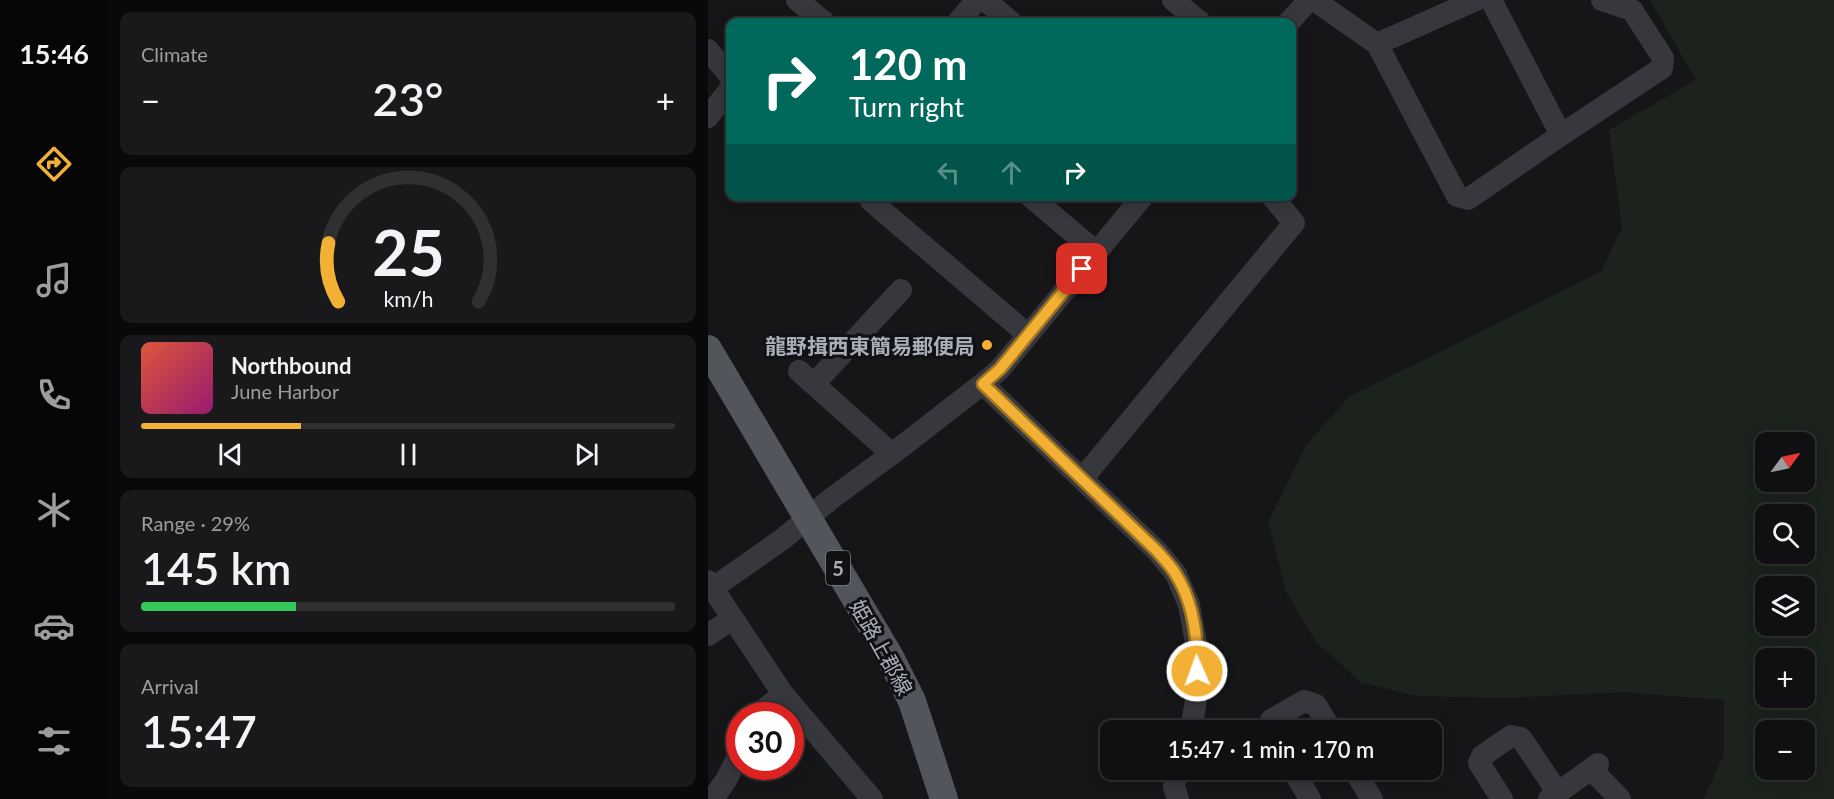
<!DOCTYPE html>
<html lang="en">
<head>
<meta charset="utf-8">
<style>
  :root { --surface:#101012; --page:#19191b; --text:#f1f3f6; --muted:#9c9d9f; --line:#303032; --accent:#f2b134 }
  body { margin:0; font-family:Lato,"Noto Sans JP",sans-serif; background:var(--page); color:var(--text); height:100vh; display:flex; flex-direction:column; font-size:22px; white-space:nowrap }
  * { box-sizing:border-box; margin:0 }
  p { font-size:20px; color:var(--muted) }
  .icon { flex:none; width:33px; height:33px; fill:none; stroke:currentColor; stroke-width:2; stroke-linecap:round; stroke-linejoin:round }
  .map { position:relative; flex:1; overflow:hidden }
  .details { display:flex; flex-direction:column; gap:12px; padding:12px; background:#09090a; width:600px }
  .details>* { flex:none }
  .top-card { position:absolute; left:18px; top:18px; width:570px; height:183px; border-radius:12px; box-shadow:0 3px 15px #0003,0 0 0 2px var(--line); background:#00695c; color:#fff; overflow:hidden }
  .needle { width:39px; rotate:57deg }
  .tools { position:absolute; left:1047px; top:432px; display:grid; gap:12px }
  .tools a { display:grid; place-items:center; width:60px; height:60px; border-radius:12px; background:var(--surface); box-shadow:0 3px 15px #0003,0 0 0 2px var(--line); font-size:30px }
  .speed { position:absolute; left:18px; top:702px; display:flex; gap:12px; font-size:30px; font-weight:700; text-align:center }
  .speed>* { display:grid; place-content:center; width:78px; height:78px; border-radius:50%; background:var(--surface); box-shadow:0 3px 15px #0003,0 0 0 2px var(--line); line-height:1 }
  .speed .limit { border:9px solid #d22; background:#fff; color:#111 }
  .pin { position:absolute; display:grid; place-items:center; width:51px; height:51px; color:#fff; margin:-26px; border-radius:12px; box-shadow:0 3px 9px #0006 }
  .me { position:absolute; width:66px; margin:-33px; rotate:358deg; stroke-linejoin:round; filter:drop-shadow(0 0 4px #0008) }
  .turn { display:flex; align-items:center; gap:21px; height:126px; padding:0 24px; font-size:27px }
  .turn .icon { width:78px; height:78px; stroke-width:2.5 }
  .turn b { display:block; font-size:42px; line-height:51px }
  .lanes { display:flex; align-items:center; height:57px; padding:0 24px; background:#0003; justify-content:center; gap:30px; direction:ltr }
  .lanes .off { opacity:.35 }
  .big { font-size:45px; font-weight:600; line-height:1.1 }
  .details .tile { flex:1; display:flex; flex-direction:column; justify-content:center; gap:9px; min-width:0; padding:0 21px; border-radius:12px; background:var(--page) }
  .details .dial { align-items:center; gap:0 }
  .dial svg { height:156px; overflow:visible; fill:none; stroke:var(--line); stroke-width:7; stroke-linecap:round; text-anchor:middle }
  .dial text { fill:var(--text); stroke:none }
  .song { display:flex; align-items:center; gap:18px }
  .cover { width:72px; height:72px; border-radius:9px; background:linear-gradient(135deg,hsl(10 70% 55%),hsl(320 70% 35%)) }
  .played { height:6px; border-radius:3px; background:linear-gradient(90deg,var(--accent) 30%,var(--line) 30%) }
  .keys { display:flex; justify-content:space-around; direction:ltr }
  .heat { display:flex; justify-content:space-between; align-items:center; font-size:33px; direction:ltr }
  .charge { height:9px; border-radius:4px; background:linear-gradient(90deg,#34c759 29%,var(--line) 0) }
  .trip { position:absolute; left:392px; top:720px; width:342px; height:60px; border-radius:12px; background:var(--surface); box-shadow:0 3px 15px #0003,0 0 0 2px var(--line); font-weight:600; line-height:60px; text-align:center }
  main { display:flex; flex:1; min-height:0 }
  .tabs { display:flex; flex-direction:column; width:108px; justify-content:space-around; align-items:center; background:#060607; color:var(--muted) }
  .tabs .icon { width:42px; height:42px }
  .tabs .active { color:var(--accent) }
  .tabs b { font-size:27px; color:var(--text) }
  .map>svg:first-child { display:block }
  .green { fill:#1c231d; fill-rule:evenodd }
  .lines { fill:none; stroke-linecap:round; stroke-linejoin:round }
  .minor { stroke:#37383d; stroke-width:22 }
  .major { stroke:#53555c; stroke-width:28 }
  .route-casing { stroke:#9d7322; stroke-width:15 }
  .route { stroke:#f2b134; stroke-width:10 }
  .poi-dot { fill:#f2b134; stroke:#111113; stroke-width:2 }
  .labels { text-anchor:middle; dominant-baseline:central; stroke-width:6; stroke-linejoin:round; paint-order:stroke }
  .shield { fill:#111113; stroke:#7b7e86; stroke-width:1.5 }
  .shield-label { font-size:20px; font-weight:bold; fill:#a8adb8 }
  .poi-label { font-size:21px; font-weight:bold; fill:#a8adb8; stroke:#111113; text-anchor:end }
  .street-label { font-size:21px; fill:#a8adb8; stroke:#111113 }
</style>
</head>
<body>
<main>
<nav class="tabs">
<b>15:46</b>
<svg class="icon active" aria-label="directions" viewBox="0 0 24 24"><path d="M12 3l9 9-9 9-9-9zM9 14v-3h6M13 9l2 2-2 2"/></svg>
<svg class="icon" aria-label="music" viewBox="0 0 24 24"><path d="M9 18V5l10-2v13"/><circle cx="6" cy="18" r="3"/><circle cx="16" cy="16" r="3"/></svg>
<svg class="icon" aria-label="phone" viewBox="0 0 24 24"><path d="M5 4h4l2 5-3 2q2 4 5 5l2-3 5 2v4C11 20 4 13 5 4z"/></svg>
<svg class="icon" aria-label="climate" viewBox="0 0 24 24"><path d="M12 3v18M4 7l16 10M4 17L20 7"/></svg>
<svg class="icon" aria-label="car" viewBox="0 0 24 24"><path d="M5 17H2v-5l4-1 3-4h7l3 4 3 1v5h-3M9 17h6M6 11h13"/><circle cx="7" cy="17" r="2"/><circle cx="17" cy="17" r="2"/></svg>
<svg class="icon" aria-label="filters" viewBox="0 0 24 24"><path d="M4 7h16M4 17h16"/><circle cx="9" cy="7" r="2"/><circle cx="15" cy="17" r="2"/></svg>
</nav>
<section class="details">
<div class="tile"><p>Climate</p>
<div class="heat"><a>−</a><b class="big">23°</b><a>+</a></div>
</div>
<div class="tile dial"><svg viewBox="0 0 100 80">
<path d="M14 69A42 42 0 1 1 86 69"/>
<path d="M14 69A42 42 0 0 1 9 39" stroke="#f2b134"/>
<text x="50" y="56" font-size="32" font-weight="700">25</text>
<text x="50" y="72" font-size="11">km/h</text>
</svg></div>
<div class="tile">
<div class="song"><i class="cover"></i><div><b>Northbound</b><p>June Harbor</p></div></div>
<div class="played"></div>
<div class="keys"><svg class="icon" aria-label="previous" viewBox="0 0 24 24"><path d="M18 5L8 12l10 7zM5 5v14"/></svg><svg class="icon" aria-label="pause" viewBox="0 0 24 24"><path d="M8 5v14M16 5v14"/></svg><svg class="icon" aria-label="next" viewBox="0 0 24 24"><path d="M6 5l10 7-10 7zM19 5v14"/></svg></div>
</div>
<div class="tile"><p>Range · 29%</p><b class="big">145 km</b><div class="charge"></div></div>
<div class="tile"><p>Arrival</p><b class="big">15:47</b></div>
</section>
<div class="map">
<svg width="1126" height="799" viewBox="0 0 1126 799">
  <rect width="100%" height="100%" fill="#161618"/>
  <!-- green -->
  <path class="green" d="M942,0H1126V799H995L1016,755V700L915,692L796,698L709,696L654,683L608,642L578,592L560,522L598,445L642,396L893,272L914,228L901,130L988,80ZM1058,442H1096V482H1058ZM1058,514H1096V554H1058ZM1058,586H1096V626H1058ZM1058,658H1096V698H1058ZM1096,730V770H1058V730Z"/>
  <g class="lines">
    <!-- minor -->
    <path class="minor" d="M89,0L116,22
      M277,0L303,22
      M465,0L492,22
      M606,0L669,44
      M768,0L669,44L749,196L760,199L853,135
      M783,0L853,135L954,68L955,58L924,10L894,0
      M250,22L269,0
      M581,22L601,0
      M0,50L22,76
      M0,117L22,89
      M162,196L163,201L319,334
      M322,196L388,252
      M91,371L184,454
      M106,384L193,290
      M275,384L449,551L468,574L481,605L489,648V694L483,730
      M374,479L586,223L564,196
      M0,581L75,694L164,799
      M5,588L76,538L124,498L184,454L282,378L292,369L435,196
      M0,635L24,619
      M52,716L58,708L75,694
      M562,730L560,728L563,720L596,701L608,705L623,730
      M883,769L912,799
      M469,770L466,787L470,799
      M585,770L602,799
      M646,770L664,799
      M5,799L18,780L32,753
      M794,799L771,763L774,756L803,736L813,738L850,793
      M841,799L890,764"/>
    <!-- major -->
    <path class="major" d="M0,349L182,657L204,701L236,799"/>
  </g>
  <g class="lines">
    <defs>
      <path id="route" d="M374,269L292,369L275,384L449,551C455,558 462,565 467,573C485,601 490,638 489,671"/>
    </defs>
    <!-- route casing -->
    <use href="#route" class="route-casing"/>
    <!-- route -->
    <use href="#route" class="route"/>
  </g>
  <!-- markers -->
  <circle class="poi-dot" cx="279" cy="345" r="6"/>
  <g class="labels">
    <!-- shield labels -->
    <rect class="shield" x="118" y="551" width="24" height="34" rx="4.5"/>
    <g class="shield-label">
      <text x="130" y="568">5</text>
    </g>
    <!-- poi labels -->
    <g class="poi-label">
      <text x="267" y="345">龍野揖西東簡易郵便局</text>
    </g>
    <!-- street labels -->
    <g class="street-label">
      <text transform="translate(174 647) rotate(61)">姫路上郡線</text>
    </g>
  </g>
</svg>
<div class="tools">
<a><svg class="needle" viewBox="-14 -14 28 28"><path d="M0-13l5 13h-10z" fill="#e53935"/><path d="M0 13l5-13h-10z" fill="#9c9d9f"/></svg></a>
<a><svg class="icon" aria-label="search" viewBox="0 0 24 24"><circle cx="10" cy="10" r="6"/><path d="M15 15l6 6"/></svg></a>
<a><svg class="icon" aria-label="layers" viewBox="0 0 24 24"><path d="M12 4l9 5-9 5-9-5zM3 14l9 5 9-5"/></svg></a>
<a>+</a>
<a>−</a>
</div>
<div class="speed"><div class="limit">30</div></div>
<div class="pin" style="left:374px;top:269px;background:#d93025"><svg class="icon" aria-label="arrive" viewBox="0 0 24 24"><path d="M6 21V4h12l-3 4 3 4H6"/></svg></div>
<svg class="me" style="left:489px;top:671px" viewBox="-20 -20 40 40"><circle r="17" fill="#f2b134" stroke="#fff" stroke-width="3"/><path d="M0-11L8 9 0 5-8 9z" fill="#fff"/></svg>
<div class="trip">15:47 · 1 min · 170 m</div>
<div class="top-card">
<div class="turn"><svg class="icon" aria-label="right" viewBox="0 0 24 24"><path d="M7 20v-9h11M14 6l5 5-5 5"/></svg><div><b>120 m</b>Turn right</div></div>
<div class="lanes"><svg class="icon off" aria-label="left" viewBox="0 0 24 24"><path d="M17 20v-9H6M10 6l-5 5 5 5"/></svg><svg class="icon off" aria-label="ahead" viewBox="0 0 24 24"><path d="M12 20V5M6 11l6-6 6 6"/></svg><svg class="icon" aria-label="right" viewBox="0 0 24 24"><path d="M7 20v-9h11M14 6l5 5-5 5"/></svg></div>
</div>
</div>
</main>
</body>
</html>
